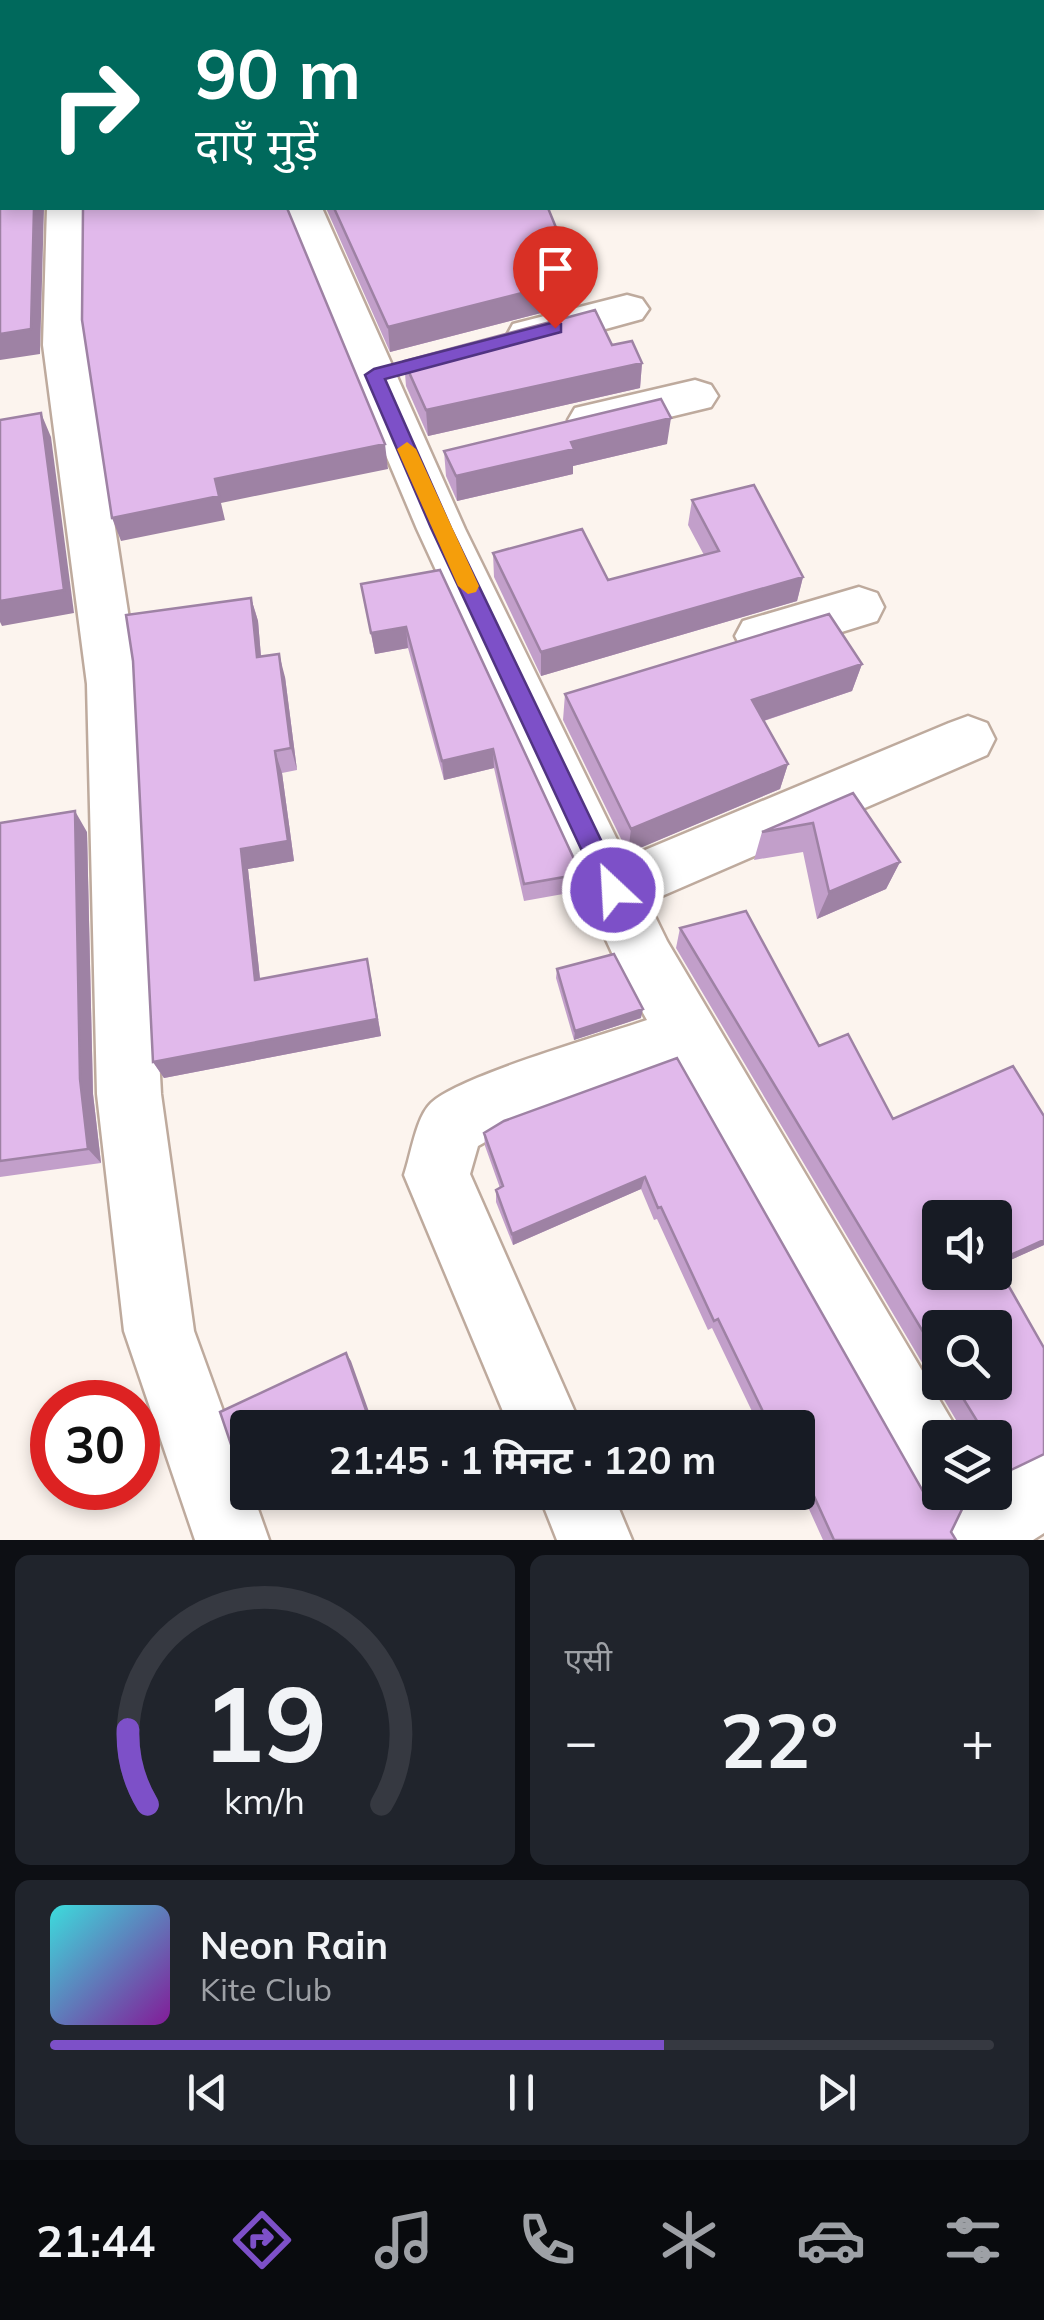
<!DOCTYPE html>
<html lang="hi">
<head>
<meta charset="utf-8">
<style>
  :root { --surface:#171b24; --page:#20242c; --text:#f1f3f6; --muted:#9ea1a6; --line:#363941; --accent:#7d50c8 }
  body { margin:0; font-family:Mulish,"Noto Sans Devanagari",sans-serif; background:var(--page); color:var(--text); height:100vh; display:flex; flex-direction:column; font-size:38px; white-space:nowrap }
  * { box-sizing:border-box; margin:0 }
  p { font-size:32px; color:var(--muted) }
  .icon { flex:none; width:55px; height:55px; fill:none; stroke:currentColor; stroke-width:2; stroke-linecap:round; stroke-linejoin:round }
  .map { position:relative; height:1540px; overflow:hidden }
  .drawer { display:flex; flex-direction:column; gap:15px; padding:15px; background:#0d0f14; flex:1 }
  .drawer>* { flex:none }
  .banner { position:absolute; left:0px; top:0px; width:1045px; height:210px; box-shadow:0 5px 15px #0003; background:#00695c; color:#fff; overflow:hidden }
  .controls { position:absolute; left:922px; top:1200px; display:grid; gap:20px }
  .controls a { display:grid; place-items:center; width:90px; height:90px; border-radius:10px; background:var(--surface); box-shadow:0 5px 15px #0003; font-size:50px }
  .speed { position:absolute; left:30px; top:1380px; display:flex; gap:20px; font-size:50px; font-weight:700; text-align:center }
  .speed>* { display:grid; place-content:center; width:130px; height:130px; border-radius:50%; background:var(--surface); box-shadow:0 5px 15px #0003; line-height:1 }
  .speed .limit { border:15px solid #d22; background:#fff; color:#111 }
  .pin { position:absolute; display:grid; place-items:center; width:85px; height:85px; color:#fff; margin:-102px -42px; border-radius:50% 50% 50% 0; rotate:-45deg; box-shadow:0 0 10px #0007 }
  .pin .icon { rotate:45deg }
  .me { position:absolute; width:110px; margin:-55px; rotate:335deg; stroke-linejoin:round; filter:drop-shadow(0 0 8px #0008) }
  .turn { display:flex; align-items:center; gap:35px; height:210px; padding:0 30px; font-size:45px }
  .turn .icon { width:130px; height:130px; stroke-width:2.5 }
  .turn b { display:block; font-size:70px; line-height:85px }
  .big { font-size:75px; font-weight:700; line-height:1.1 }
  .drawer .widget { flex:1; display:flex; flex-direction:column; justify-content:center; gap:15px; min-width:0; padding:0 35px; border-radius:15px; background:var(--page) }
  .drawer .dial { align-items:center; gap:0 }
  .dial svg { height:260px; overflow:visible; fill:none; stroke:var(--line); stroke-width:7; stroke-linecap:round; text-anchor:middle }
  .dial text { fill:var(--text); stroke:none }
  .song { display:flex; align-items:center; gap:30px }
  .cover { width:120px; height:120px; border-radius:15px; background:linear-gradient(135deg,hsl(180 70% 55%),hsl(290 70% 35%)) }
  .played { height:10px; border-radius:5px; background:linear-gradient(90deg,var(--accent) 65%,var(--line) 65%) }
  .keys { display:flex; justify-content:space-around; direction:ltr }
  .heat { display:flex; justify-content:space-between; align-items:center; font-size:55px; direction:ltr }
  .drawer .tiles { flex:1; display:grid; gap:15px; grid-template-columns:1fr 1fr }
  .widget:last-child { grid-column:span 2 }
  .trip { position:absolute; left:230px; top:1410px; width:585px; height:100px; border-radius:10px; background:var(--surface); box-shadow:0 5px 15px #0003; font-weight:700; line-height:100px; text-align:center }
  .menu { display:flex; height:160px; justify-content:space-around; align-items:center; background:#090b0e; color:var(--muted) }
  .menu .icon { width:70px; height:70px }
  .menu .active { color:var(--accent) }
  .menu b { font-size:45px; color:var(--text) }
  .map>svg:first-child { display:block }
  .lines { fill:none; stroke-linecap:round; stroke-linejoin:round }
  .minor-casing { stroke:#beaa9d; stroke-width:5 }
  .minor { fill:#fff; fill-rule:evenodd }
  .wall { fill:#c29fca; fill-rule:evenodd }
  .shaded-wall { fill:#9e82a4 }
  .building { fill:#e1b9eb; stroke:#9e82a4; stroke-width:2.5 }
  .route { fill:#7d50c8; stroke:#513482; stroke-width:2.5 }
  .slow { fill:#f59e0b }
</style>
</head>
<body>
<div class="map">
<svg width="1044" height="1540" viewBox="0 0 1044 1540">
  <rect width="100%" height="100%" fill="#fcf4ee"/>
  <g class="lines">
    <defs>
      <path id="minor" d="M373,0H410L412,2H372Z
        M685,0H721L722,2H687Z
        M47,208H87V345L139,684L161,1094L194,1331L248,1480V1492H252L269,1540H195L124,1331L97,1094L87,684L43,345Z
        M282,208H322L465,529L626,858L949,723L968,716L987,723L995,739L987,755L648,902L667,941L962,1438H940V1492L966,1495L940,1505L914,1495L674,1069L503,1132L478,1146L470,1174L582,1428H510L404,1175C411,1155 416,1117 431,1103C459,1076 603,1035 647,1020L625,981L417,529Z
        M627,295L642,299L649,309L642,319L529,350L513,346L507,335L513,324Z
        M695,380L711,385L718,396L711,407L591,436L575,432L568,420L575,408Z
        M859,587L877,593L884,607L877,621L761,657L743,651L735,636L743,621Z
        M1044,1453V1533L1033,1540H943L940,1533C952,1504 963,1492 995,1492V1479Z
        M538,1492H612L632,1540H557Z"/>
    </defs>
    <!-- minor casing -->
    <use href="#minor" class="minor-casing"/>
    <!-- minor -->
    <use href="#minor" class="minor"/>
  </g>
  <!-- wall -->
  <path class="wall" d="M326,208H548L576,304L390,352Z
    M612,345L642,363L640,388L428,436L406,386L404,361Z
    M667,444L573,466V474L457,501L446,476L444,451Z
    M692,500L803,577L797,601L541,676L494,577L493,553L608,580L704,555L688,525Z
    M440,570L581,874L580,891L524,901L494,768L444,780L408,648L375,654L361,584Z
    M251,598L258,621L261,657L285,677L297,770L282,773L294,861L248,869L260,979L371,977L381,1036L164,1078L153,1062Z
    M862,664L852,691L764,721L788,764L780,789L628,853L563,720L565,694Z
    M853,793L900,862L886,889L817,919L803,852L754,860L762,832Z
    M0,823L87,832L93,1094L101,1163L0,1177Z
    M680,928L819,1046L893,1119L1044,1116V1245L997,1266L1011,1470L1009,1484L995,1487V1438H954L965,1435L676,948ZM940,1328L995,1382H940Z
    M557,969L641,1018L574,1040L556,978Z
    M677,1058L924,1493L956,1540H823L798,1485V1428H760L712,1328L708,1330L657,1219L654,1220L641,1189L513,1245L496,1202V1190L500,1188L485,1146L484,1133Z"/>
  <!-- shaded-wall -->
  <path class="shaded-wall" d="M34,208H44L40,354L0,360V334Z
    M577,279L576,304L390,352L388,327Z
    M642,363L640,388L428,436L426,410Z
    M41,413L51,437L74,613L2,626L0,622V601Z
    M671,418L667,444L573,466V474L457,501L456,476L571,442Z
    M385,444L388,469L221,503L225,520L121,541L112,518L215,479Z
    M803,577L797,601L541,676V652Z
    M251,598L258,621L263,680L257,657Z
    M406,627L408,648L375,654L371,633Z
    M279,654L285,677L297,770L291,748Z
    M862,664L852,691L745,727L752,700Z
    M493,749L494,768L444,780L442,761Z
    M275,751L282,773L294,861L248,869L262,997L255,980L241,849Z
    M788,764L780,789L628,853L631,829Z
    M75,811L87,832L93,1094L101,1163L88,1149L80,1079Z
    M900,862L886,889L817,919L829,892Z
    M367,959L381,1036L164,1078L153,1062Z
    M643,1009L641,1018L574,1040L575,1031Z
    M645,1177L641,1189L513,1245L512,1234Z
    M1044,1240V1245L995,1267V1262Z
    M346,1353L351,1361L373,1423L364,1428H345Z"/>
  <!-- building -->
  <path class="building" d="M0,0H372V2H2V208H34L31,329L0,334Z
    M83,208H287L385,444L215,479L219,496L112,518L82,320Z
    M334,208H548L577,279L388,327Z
    M595,310L612,345L632,341L642,363L426,410L404,361Z
    M661,399L671,418L571,442L574,449L456,476L444,451Z
    M41,413L64,590L0,601V420Z
    M754,485L803,577L541,652L493,553L582,529L608,580L719,551L692,500Z
    M440,570L581,874L524,884L493,749L442,761L406,627L371,633L361,584Z
    M251,598L257,657L279,654L291,748L275,751L288,841L241,849L255,980L367,959L377,1019L153,1062L133,661L126,615Z
    M829,614L862,664L752,700L788,764L631,829L565,694Z
    M853,793L900,862L829,892L813,823L762,832Z
    M75,811L80,1079L88,1149L0,1161V823Z
    M746,911L819,1046L848,1034L893,1119L1013,1066L1044,1116V1240L995,1262V1218H940V1272H995V1262L1044,1348V1454L1011,1470L1009,1484L995,1486V1438H959V1435H978L982,1429L953,1382H995V1328H940V1360L680,928Z
    M614,954L643,1009L575,1031L557,969Z
    M677,1058L924,1493L953,1505L966,1501L951,1532L956,1540H834L798,1461V1428H771L718,1319L714,1321L661,1207L658,1208L645,1177L512,1234L496,1190L503,1186L484,1133L504,1121Z
    M346,1353L368,1416L345,1428H248V1474L242,1477L220,1412Z"/>
  <!-- route -->
  <path class="route" d="M555,322L561,324V332L385,379L451,528L625,890L621,898L613,901L604,898L431,528L365,375L374,369Z"/>
  <!-- slow -->
  <path class="slow" d="M407,442L416,449L479,586L476,592L468,594L458,586L397,449Z"/>
</svg>
<div class="controls">
<a><svg class="icon" aria-label="sound" viewBox="0 0 24 24"><path d="M4 9h4l5-4v14l-5-4H4zM17 9q2 3 0 6"/></svg></a>
<a><svg class="icon" aria-label="search" viewBox="0 0 24 24"><circle cx="10" cy="10" r="6"/><path d="M15 15l6 6"/></svg></a>
<a><svg class="icon" aria-label="layers" viewBox="0 0 24 24"><path d="M12 4l9 5-9 5-9-5zM3 14l9 5 9-5"/></svg></a>
</div>
<div class="speed"><div class="limit">30</div></div>
<div class="pin" style="left:555px;top:328px;background:#d93025"><svg class="icon" aria-label="arrive" viewBox="0 0 24 24"><path d="M6 21V4h12l-3 4 3 4H6"/></svg></div>
<svg class="me" style="left:613px;top:890px" viewBox="-20 -20 40 40"><circle r="17" fill="#7d50c8" stroke="#fff" stroke-width="3"/><path d="M0-11L8 9 0 5-8 9z" fill="#fff"/></svg>
<div class="trip">21:45 · 1 मिनट · 120 m</div>
<div class="banner">
<div class="turn"><svg class="icon" aria-label="right" viewBox="0 0 24 24"><path d="M7 20v-9h11M14 6l5 5-5 5"/></svg><div><b>90 m</b>दाएँ मुड़ें</div></div>
</div>
</div>
<section class="drawer">
<div class="tiles">
<div class="widget dial"><svg viewBox="0 0 100 80">
<path d="M14 69A42 42 0 1 1 86 69"/>
<path d="M14 69A42 42 0 0 1 8 46" stroke="#7d50c8"/>
<text x="50" y="56" font-size="32" font-weight="700">19</text>
<text x="50" y="72" font-size="11">km/h</text>
</svg></div>
<div class="widget"><p>एसी</p>
<div class="heat"><a>−</a><b class="big">22°</b><a>+</a></div>
</div>
<div class="widget">
<div class="song"><i class="cover"></i><div><b>Neon Rain</b><p>Kite Club</p></div></div>
<div class="played"></div>
<div class="keys"><svg class="icon" aria-label="previous" viewBox="0 0 24 24"><path d="M18 5L8 12l10 7zM5 5v14"/></svg><svg class="icon" aria-label="pause" viewBox="0 0 24 24"><path d="M8 5v14M16 5v14"/></svg><svg class="icon" aria-label="next" viewBox="0 0 24 24"><path d="M6 5l10 7-10 7zM19 5v14"/></svg></div>
</div>
</div>
</section>
<nav class="menu">
<b>21:44</b>
<svg class="icon active" aria-label="directions" viewBox="0 0 24 24"><path d="M12 3l9 9-9 9-9-9zM9 14v-3h6M13 9l2 2-2 2"/></svg>
<svg class="icon" aria-label="music" viewBox="0 0 24 24"><path d="M9 18V5l10-2v13"/><circle cx="6" cy="18" r="3"/><circle cx="16" cy="16" r="3"/></svg>
<svg class="icon" aria-label="phone" viewBox="0 0 24 24"><path d="M5 4h4l2 5-3 2q2 4 5 5l2-3 5 2v4C11 20 4 13 5 4z"/></svg>
<svg class="icon" aria-label="climate" viewBox="0 0 24 24"><path d="M12 3v18M4 7l16 10M4 17L20 7"/></svg>
<svg class="icon" aria-label="car" viewBox="0 0 24 24"><path d="M5 17H2v-5l4-1 3-4h7l3 4 3 1v5h-3M9 17h6M6 11h13"/><circle cx="7" cy="17" r="2"/><circle cx="17" cy="17" r="2"/></svg>
<svg class="icon" aria-label="filters" viewBox="0 0 24 24"><path d="M4 7h16M4 17h16"/><circle cx="9" cy="7" r="2"/><circle cx="15" cy="17" r="2"/></svg>
</nav>
</body>
</html>
